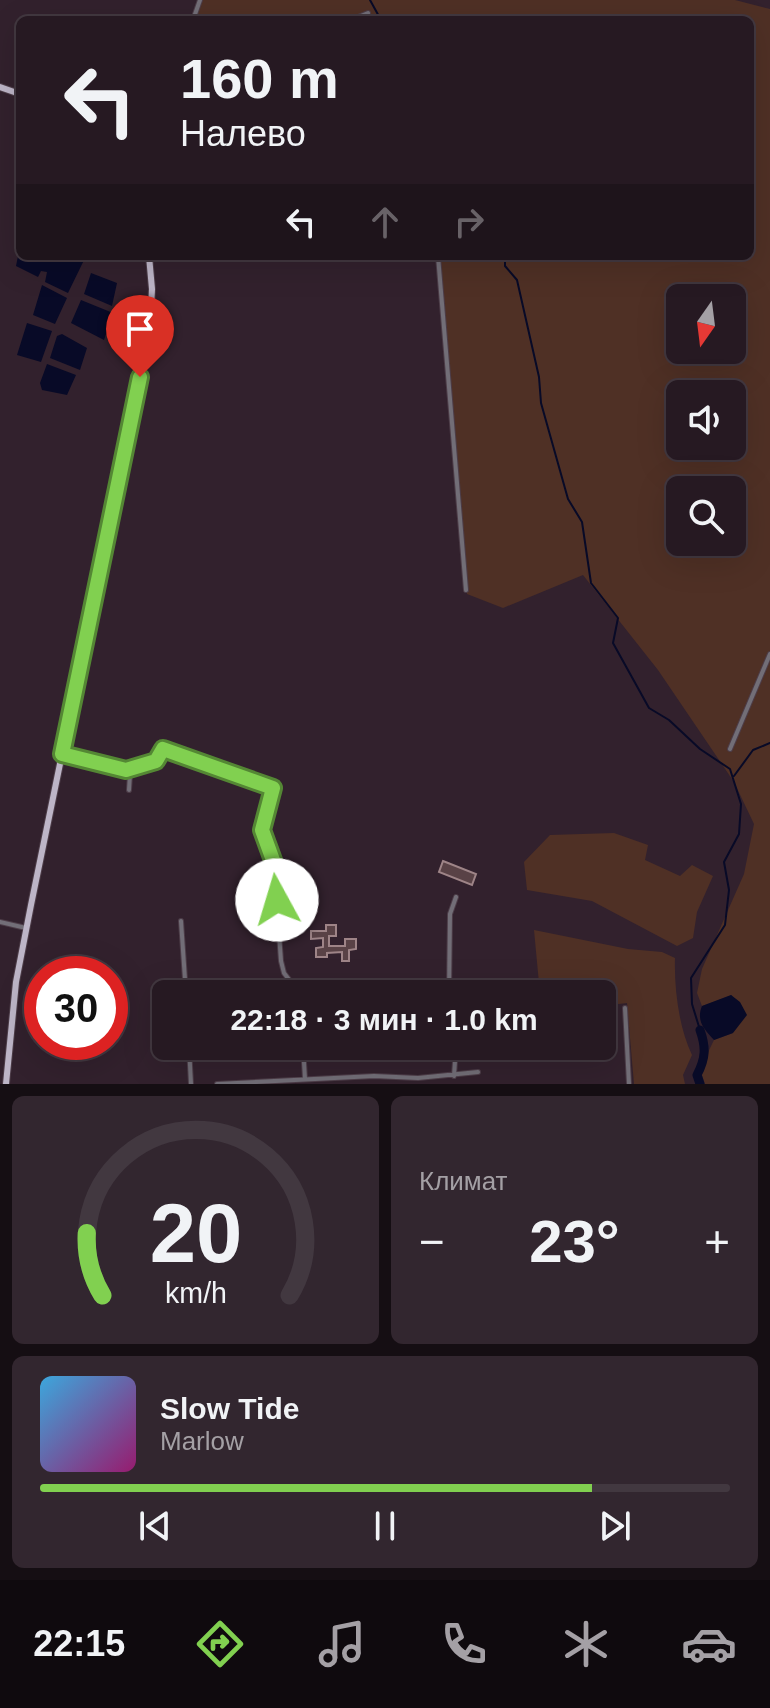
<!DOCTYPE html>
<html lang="ru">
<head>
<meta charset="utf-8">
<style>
  :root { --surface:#261922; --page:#32262f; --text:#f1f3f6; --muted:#a4a0a5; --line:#423840; --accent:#81d050 }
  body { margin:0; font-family:Helvetica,sans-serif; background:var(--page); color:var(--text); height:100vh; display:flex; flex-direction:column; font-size:30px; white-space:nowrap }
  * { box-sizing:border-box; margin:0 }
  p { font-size:26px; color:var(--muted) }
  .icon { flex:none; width:44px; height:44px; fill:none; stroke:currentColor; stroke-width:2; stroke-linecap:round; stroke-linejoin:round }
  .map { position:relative; height:1084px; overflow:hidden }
  .details { display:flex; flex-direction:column; gap:12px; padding:12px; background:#150e13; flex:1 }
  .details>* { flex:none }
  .top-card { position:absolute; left:16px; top:16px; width:738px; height:244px; border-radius:12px; box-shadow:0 8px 32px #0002,0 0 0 2px var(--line); background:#261922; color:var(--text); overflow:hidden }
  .needle { width:52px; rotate:194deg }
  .fabs { position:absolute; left:666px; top:284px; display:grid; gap:16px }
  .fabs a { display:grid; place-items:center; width:80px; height:80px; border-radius:12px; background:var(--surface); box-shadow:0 8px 32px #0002,0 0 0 2px var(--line); font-size:40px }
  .speed { position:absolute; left:24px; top:956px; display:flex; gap:16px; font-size:40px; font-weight:700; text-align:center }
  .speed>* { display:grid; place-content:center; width:104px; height:104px; border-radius:50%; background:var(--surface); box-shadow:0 8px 32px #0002,0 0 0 2px var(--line); line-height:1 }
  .speed .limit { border:12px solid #d22; background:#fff; color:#111 }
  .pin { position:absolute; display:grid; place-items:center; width:68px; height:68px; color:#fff; margin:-82px -34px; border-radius:50% 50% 50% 0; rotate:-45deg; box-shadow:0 0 8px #0007 }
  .pin .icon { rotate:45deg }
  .me { position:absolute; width:88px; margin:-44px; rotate:354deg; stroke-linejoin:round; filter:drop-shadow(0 0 6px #0008) }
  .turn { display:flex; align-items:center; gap:28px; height:168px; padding:0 32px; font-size:36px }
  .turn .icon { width:104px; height:104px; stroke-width:2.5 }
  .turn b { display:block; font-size:56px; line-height:68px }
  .lanes { display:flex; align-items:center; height:76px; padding:0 32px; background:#0003; justify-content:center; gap:40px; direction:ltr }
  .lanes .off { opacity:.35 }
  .big { font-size:60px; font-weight:700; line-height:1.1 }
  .details .tile { flex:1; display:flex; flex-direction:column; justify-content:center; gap:12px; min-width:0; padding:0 28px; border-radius:12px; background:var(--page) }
  .details .dial { align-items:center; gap:0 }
  .dial svg { height:208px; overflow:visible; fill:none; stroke:var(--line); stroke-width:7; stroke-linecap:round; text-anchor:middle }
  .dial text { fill:var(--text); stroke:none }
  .song { display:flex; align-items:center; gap:24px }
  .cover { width:96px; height:96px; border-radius:12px; background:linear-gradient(135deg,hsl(200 70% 55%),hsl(320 70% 35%)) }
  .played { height:8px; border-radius:4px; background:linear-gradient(90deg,var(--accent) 80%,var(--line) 80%) }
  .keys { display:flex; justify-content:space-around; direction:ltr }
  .heat { display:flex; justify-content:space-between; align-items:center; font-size:44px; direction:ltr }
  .details .tiles { flex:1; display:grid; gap:12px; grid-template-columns:1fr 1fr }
  .tile:last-child { grid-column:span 2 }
  .trip { position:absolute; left:152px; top:980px; width:464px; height:80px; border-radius:12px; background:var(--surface); box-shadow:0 8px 32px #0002,0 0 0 2px var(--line); font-weight:700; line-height:80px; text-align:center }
  .tab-bar { display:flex; height:128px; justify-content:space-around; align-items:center; background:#0f0a0e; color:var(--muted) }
  .tab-bar .icon { width:56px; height:56px }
  .tab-bar .selected { color:var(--accent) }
  .tab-bar b { font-size:36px; color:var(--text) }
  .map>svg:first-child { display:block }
  .green { fill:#4f3025; fill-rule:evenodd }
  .water { fill:#080a27 }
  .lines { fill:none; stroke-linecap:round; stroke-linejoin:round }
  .stream { stroke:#080a27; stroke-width:2 }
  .river { stroke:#080a27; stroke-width:9 }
  .building { fill:#594246; stroke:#9e8487; stroke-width:2 }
  .minor-casing { stroke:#4d3d48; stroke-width:6 }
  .primary-casing { stroke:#4d3d48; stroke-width:8 }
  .minor { stroke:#726e77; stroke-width:4 }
  .primary { stroke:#bdb5c7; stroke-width:6 }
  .route-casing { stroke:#548734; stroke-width:20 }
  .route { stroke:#81d050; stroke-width:14 }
</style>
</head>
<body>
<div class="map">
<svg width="770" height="1084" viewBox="0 0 770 1084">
  <rect width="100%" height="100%" fill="#32212d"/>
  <!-- green -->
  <path class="green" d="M198,0H735L770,9V1084H705L700,1069L714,1040L733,1033L732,995L702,1006L697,993L702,969L744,874L754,824L734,782L658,670L583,575L503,608L467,594L436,256H750V20H190ZM680,298H732V350H680ZM680,394H732V446H680ZM680,490H732V542H680Z
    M614,833L648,845L645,860L680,876L692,865L713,876L697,912L693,938L677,946L592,901L527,890L524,862L550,835Z
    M534,930L628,949L662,952L675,958C674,989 679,1028 692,1055L683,1075L685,1084H634L627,1003L602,1006V994H540Z"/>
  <!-- water -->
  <path class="water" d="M20,246V256H86L68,293L45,282L47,272L41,271L38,277L16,266Z
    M91,273L117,283L112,306L84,294Z
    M42,285L67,298L55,324L33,315Z
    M81,300L113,313L104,340L71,323Z
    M27,323L52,331L41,362L17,355Z
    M62,334L87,348L80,370L50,358L57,336Z
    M47,364L76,375L67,395L42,390L40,383Z
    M731,995L740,1002L747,1015L733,1033L714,1040C704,1029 696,1021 702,1006Z"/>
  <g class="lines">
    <!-- stream -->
    <path class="stream" d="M370,0L381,20
      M505,256V266L517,280L539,377L541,403L568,499L582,522L591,583L618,618L613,643L649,708L669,720L700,749L730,769L741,804L739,834L724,862L729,890L725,925L691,978L692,1004L700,1030
      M734,776L753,750L770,743"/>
    <!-- river -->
    <path class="river" d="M700,1030C706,1047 706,1058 697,1075L700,1084"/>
  </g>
  <!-- building -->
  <path class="building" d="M443,861L476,874L472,885L439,872Z
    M326,925H336V936H329V946H345V939H356V949L349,950V961H342V952L327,953V957H316V948L323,947V938L311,939V931H326Z"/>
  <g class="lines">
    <defs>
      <path id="minor" d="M193,20L200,0
        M351,20L368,13
        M438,256L466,590
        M730,749L770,654
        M62,754L126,770L130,774L129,790
        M126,770L156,761L163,749L273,788L262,830L274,863L281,961L284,973L300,994
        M181,921L186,994
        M0,922L26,928
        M449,994L450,914L456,897
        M625,1008L629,1084
        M189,1046L191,1084
        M303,1046L305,1079
        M454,1076L456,1046
        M217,1084L374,1076L418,1078L478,1072"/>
      <path id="primary" d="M0,87L20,94
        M6,1084L16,982L31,905L150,326L152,289L149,256"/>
    </defs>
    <!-- minor casing -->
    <use href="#minor" class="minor-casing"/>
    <!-- primary casing -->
    <use href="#primary" class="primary-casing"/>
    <!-- minor -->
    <use href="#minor" class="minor"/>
    <!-- primary -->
    <use href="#primary" class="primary"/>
  </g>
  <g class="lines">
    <defs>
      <path id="route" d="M140,377L62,754L126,770L156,761L163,749L273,788L262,830L274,863L277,900"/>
    </defs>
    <!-- route casing -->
    <use href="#route" class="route-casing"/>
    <!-- route -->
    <use href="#route" class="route"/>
  </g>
</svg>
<div class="fabs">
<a><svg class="needle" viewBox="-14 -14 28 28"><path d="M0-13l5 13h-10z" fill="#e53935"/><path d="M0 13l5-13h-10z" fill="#a4a0a5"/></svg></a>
<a><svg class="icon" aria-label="sound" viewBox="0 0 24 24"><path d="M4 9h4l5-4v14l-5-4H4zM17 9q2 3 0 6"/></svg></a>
<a><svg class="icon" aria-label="search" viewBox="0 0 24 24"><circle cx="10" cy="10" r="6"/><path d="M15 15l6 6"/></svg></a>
</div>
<div class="speed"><div class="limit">30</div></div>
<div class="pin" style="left:140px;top:377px;background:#d93025"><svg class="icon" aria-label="arrive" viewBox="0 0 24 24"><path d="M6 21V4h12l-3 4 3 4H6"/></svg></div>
<svg class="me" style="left:277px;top:900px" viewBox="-20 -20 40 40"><circle r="19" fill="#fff"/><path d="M0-13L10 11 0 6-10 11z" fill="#81d050"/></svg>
<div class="trip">22:18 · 3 мин · 1.0 km</div>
<div class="top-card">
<div class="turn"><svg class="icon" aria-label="left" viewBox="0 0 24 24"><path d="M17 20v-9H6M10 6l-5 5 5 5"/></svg><div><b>160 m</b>Налево</div></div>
<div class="lanes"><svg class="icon" aria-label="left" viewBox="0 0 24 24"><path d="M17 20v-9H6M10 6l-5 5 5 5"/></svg><svg class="icon off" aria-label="ahead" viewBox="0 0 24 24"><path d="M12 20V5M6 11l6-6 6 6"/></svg><svg class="icon off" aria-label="right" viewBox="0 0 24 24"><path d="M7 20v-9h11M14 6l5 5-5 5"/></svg></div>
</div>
</div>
<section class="details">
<div class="tiles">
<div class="tile dial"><svg viewBox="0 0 100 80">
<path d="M14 69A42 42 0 1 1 86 69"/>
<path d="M14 69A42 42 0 0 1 8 45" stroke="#81d050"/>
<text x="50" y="56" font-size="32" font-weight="700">20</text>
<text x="50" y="72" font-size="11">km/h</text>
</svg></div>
<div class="tile"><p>Климат</p>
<div class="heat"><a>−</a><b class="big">23°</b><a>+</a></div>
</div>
<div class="tile">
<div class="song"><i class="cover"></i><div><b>Slow Tide</b><p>Marlow</p></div></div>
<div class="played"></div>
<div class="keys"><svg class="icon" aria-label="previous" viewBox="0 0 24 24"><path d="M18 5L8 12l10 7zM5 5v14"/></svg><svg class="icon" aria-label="pause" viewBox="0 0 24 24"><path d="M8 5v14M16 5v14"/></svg><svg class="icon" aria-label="next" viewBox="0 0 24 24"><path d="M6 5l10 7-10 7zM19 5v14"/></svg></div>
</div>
</div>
</section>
<nav class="tab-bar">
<b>22:15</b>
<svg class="icon selected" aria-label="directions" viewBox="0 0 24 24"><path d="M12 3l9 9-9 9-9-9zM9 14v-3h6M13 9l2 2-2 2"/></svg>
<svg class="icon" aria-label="music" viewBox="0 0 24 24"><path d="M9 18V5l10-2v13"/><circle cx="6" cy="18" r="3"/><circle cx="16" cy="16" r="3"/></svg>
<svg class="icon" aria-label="phone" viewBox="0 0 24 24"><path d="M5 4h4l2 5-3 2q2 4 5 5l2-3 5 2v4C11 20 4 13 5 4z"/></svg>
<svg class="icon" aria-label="climate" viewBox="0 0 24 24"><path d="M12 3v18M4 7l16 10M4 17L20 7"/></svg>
<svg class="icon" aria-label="car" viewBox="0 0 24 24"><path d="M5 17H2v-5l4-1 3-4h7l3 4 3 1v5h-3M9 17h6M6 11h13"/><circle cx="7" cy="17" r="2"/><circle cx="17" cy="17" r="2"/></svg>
</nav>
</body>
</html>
